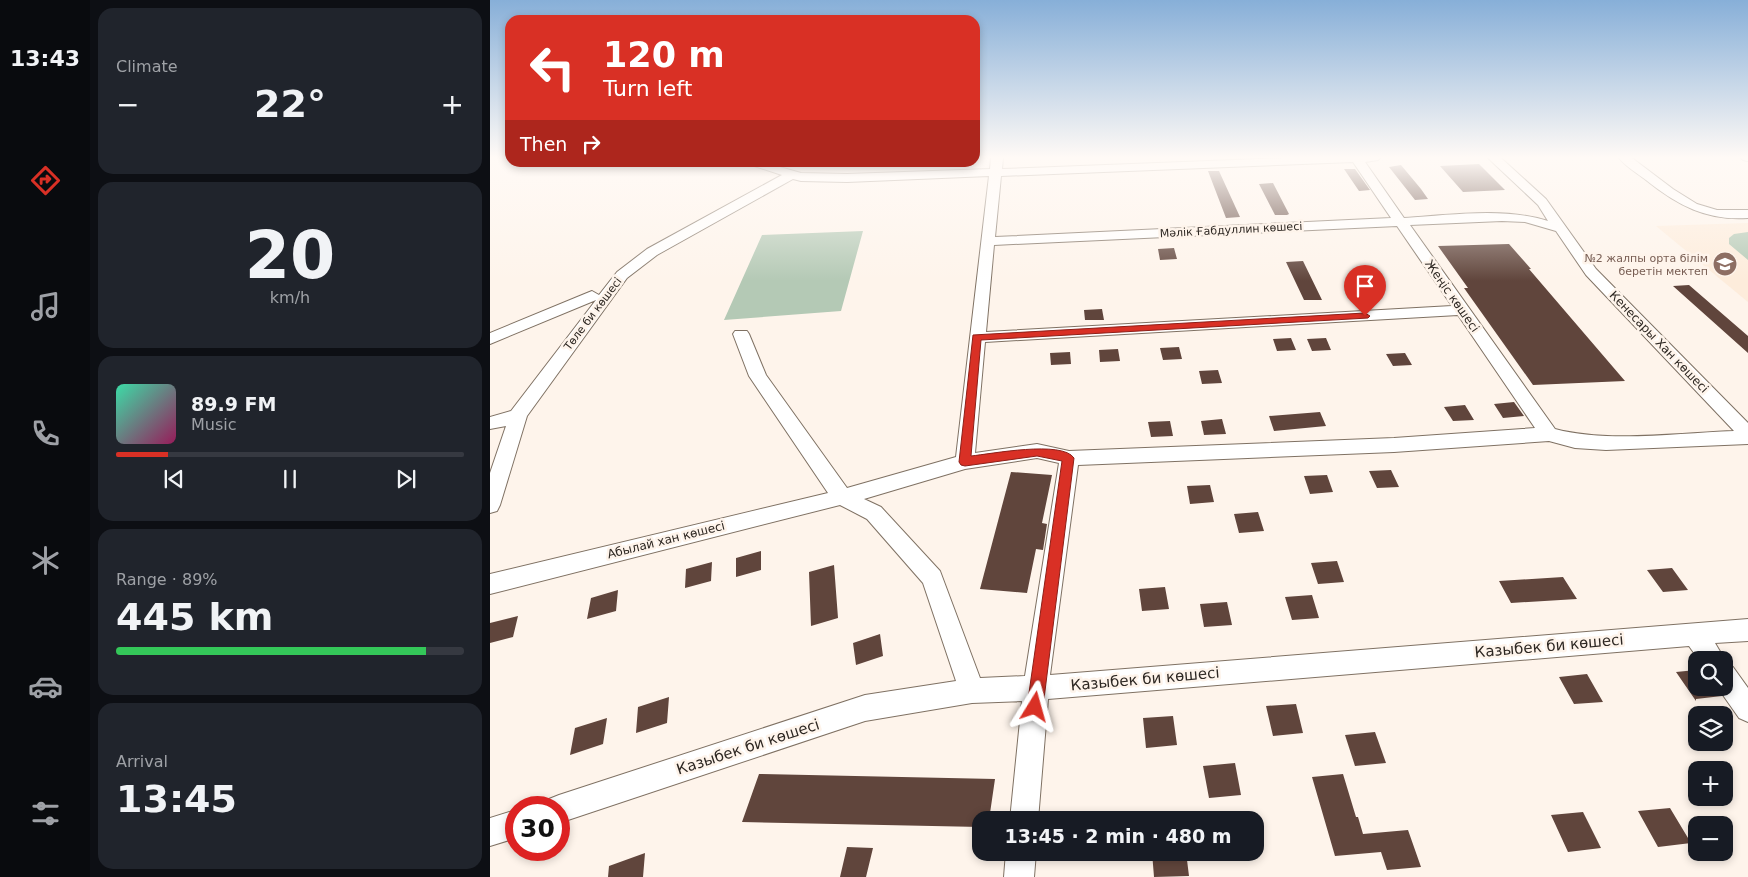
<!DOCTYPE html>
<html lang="en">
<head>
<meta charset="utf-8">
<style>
  :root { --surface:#171b24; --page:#20242c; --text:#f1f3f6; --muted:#9ea1a6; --line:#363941; --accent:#d93025 }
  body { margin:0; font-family:"DejaVu Sans",sans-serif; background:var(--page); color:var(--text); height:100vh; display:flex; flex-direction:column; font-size:19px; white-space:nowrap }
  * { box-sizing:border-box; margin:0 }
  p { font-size:16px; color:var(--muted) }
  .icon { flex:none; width:28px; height:28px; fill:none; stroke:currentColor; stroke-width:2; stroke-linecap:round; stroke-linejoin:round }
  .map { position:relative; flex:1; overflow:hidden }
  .details { display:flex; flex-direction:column; gap:8px; padding:8px; background:#0d0f14; width:400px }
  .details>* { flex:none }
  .guide { position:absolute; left:15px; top:15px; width:475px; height:152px; border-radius:15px; box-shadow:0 2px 8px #0003; background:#d93025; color:#fff; overflow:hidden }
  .controls { position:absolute; left:1198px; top:651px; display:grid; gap:10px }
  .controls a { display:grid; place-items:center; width:45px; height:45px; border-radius:10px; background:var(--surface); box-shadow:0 2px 8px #0003; font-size:25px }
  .speed { position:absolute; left:15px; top:796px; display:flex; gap:10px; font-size:25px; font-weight:700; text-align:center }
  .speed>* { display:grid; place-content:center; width:65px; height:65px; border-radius:50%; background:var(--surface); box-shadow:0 2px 8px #0003; line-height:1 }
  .speed .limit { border:8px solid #d22; background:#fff; color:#111 }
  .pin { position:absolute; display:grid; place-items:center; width:42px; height:42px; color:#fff; margin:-51px -21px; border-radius:50% 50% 50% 0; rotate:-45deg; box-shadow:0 0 5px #0007 }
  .pin .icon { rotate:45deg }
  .me { position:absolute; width:55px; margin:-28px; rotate:8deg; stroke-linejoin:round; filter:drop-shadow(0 0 4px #0008) }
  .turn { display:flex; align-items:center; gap:18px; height:105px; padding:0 15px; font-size:22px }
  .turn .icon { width:65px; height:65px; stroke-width:2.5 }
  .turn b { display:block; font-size:35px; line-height:42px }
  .then { display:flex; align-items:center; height:48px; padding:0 15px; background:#0003; gap:10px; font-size:19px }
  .big { font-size:38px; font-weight:700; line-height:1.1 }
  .details .widget { flex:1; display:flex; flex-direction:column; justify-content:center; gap:8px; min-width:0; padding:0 18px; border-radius:15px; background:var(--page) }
  .details .dial { align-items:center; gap:0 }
  .dial b { font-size:65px; line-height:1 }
  .song { display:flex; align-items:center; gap:15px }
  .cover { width:60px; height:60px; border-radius:8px; background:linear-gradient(135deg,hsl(160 70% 55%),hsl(330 70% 35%)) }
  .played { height:5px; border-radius:2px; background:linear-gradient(90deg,var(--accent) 15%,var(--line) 15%) }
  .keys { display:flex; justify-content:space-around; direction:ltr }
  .heat { display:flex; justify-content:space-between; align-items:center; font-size:28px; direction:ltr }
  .charge { height:8px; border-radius:4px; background:linear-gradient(90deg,#34c759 89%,var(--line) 0) }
  .trip { position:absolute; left:482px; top:811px; width:292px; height:50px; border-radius:15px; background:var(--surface); box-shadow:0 2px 8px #0003; font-weight:700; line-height:50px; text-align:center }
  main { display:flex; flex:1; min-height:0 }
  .tabs { display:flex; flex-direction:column; width:90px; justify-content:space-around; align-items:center; background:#090b0e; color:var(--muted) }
  .tabs .icon { width:35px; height:35px }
  .tabs .current { color:var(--accent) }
  .tabs b { font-size:22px; color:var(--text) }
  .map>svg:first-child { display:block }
  .built { fill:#fdecdb }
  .green { fill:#b4c9b5 }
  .building { fill:#60453c }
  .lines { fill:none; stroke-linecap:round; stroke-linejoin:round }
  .minor-casing { stroke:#7f7163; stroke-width:2 }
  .minor { fill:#fff; fill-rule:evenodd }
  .route { fill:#d93025; stroke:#8d1f18 }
  .labels { text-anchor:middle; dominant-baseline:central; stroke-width:5; stroke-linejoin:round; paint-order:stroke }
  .far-street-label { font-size:11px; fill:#2d2722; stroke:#fef4eb }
  .far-education-label { font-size:11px; fill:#785e54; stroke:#fef4eb; text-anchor:end }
  .street-label { font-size:12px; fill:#2d2722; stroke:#fef4eb }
  .near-street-label { font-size:15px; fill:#2d2722; stroke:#fef4eb }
</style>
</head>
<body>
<main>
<nav class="tabs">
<b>13:43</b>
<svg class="icon current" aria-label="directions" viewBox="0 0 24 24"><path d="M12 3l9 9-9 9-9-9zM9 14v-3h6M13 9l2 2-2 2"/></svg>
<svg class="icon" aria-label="music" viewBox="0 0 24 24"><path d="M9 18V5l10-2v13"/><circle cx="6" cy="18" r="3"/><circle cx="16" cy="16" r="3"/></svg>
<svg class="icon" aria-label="phone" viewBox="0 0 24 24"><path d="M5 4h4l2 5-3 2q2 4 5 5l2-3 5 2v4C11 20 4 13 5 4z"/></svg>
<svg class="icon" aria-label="climate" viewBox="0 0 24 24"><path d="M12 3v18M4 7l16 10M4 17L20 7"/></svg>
<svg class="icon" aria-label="car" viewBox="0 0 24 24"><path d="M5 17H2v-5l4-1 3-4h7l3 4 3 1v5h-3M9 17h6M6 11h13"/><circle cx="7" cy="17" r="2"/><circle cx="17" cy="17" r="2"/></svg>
<svg class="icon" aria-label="filters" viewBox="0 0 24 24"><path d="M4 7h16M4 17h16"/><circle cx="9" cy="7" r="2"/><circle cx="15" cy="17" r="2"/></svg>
</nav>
<section class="details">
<div class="widget"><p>Climate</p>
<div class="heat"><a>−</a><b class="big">22°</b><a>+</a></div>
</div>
<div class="widget dial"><b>20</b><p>km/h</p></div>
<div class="widget">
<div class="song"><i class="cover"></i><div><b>89.9 FM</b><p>Music</p></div></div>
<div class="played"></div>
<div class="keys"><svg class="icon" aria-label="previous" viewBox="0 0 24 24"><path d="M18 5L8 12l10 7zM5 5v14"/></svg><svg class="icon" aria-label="pause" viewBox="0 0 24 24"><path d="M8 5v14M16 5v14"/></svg><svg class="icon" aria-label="next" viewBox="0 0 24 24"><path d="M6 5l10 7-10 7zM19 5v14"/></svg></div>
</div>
<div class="widget"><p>Range · 89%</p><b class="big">445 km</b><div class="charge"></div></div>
<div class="widget"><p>Arrival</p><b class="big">13:45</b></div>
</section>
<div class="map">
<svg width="1258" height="877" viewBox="0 0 1258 877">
  <rect width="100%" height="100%" fill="#fef4eb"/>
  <!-- built -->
  <path class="built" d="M1258,223V302L1166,226Z"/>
  <!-- green -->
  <path class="green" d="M373,231L351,311L234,320L272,235Z
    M1258,232V260L1239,244V238L1244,234Z"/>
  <!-- building -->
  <path class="building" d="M989,164L1015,190L973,192L950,166Z
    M911,165L931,189L938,199L925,200L899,167Z
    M854,169H865L880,190L869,191Z
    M718,171H729L750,217L736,218Z
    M783,183L799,214L797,215H785L769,184Z
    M1019,244L1041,269H1039L1135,381L1043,385L974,288H978L948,246Z
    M684,248L687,259L670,260L668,249Z
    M813,261L832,300H814L796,262Z
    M1199,285L1258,336V353L1183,286Z
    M612,309L614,320H595L594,310Z
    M801,338L806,350L787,351L783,339Z
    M836,338L841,350L822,351L817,339Z
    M689,347L692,359L673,360L670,348Z
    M628,349L630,361L610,362L609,350Z
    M580,352L581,364L561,365L560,353Z
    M915,353L922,365L903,366L896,354Z
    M728,370L732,383L712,384L709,371Z
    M1024,402L1034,416L1013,418L1004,404Z
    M975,405L984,420L963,421L954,407Z
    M830,412L836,426L784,431L779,416Z
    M732,419L736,434L714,435L711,421Z
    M680,421L683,436L661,437L658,422Z
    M901,470L909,487L887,488L879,471Z
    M521,472L562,475L552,523L557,524L553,550L546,549L537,593L490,589Z
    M837,475L843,492L820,494L814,476Z
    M720,485L724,502L700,504L697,486Z
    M768,512L774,531L749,533L744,514Z
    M271,551V570L246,577V558Z
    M847,561L854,582L828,584L821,563Z
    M222,562L221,581L195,588L196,569Z
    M344,565L348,618L321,626L319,572Z
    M1182,568L1198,590L1173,592L1157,570Z
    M1073,577L1087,599L1021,603L1009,581Z
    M675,587L679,609L652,611L649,589Z
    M128,590L126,611L97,619L101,598Z
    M822,595L829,618L802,620L795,597Z
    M737,602L742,625L714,627L710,604Z
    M28,616L23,637L0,643V623Z
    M390,634L393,656L366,665L363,643Z
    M1206,670V688H1226L1232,696L1206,699V701L1186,672Z
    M1097,674L1113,702L1084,704L1069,677Z
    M179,697L177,723L146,733L148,707Z
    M806,704L813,733L783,736L776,706Z
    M683,716L687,745L656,748L653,718Z
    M117,718L113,744L80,755L85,728Z
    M885,732L896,763L865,766L855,735Z
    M745,763L751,795L719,798L713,766Z
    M269,774L505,779L499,820H491V827L252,822Z
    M853,774L866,817H868L873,834L918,830L931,867L897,870L891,852L845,856L822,777Z
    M1180,808L1201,843L1168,847L1148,811Z
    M1093,812L1111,848L1078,852L1061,815Z
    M357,847L383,848L376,877H350Z
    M662,852H696L699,876L664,877Z
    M155,853L153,877H118L119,866Z"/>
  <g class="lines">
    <defs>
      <path id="minor" d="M501,158H513L512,169L796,158H890L888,160L875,162L914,218C962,215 1013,207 1058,221L1048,205L998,158H1011L1056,199L1106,269L1258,423V444L1116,450L1085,448L1059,441L904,452L588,465L560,675L1258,619V641L1225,643L1235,660L1234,663L1243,667L1258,688V722L1249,718L1228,688H1234V660H1209L1199,646L558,699L548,820H520L532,701L482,703L375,721L69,823V808H55L59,799L69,795L375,695L466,681L433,583L377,519L350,505L0,594V574L338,493L259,376L243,334L245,331H257L259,334L276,375L357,488L466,457L499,176L357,182L311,181L303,179L167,255L137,278L37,416L10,505L7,511L0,513V473L16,426L0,429V417L21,411L106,300L0,344V333L97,293L102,291L109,295L127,272L157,249L292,175L252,162H272L311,173L357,174L500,169ZM863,162L901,218L505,237L511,176ZM1012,221L1035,222L1066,231L1096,275L1244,431C1189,433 1118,443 1065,429L920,225ZM907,226L962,306L496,332L504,245ZM968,315L1045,428L904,438L579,451L547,444L485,453L495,342ZM547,458L569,463L535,676L490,678L450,571L391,507L374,499L475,469Z
        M1129,158H1142L1183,189L1207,204L1227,210H1258V218C1217,221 1187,205 1156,180C1147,173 1136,167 1129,158Z
        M1251,158H1258V161L1253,160Z
        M26,810V838L0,846V818Z
        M516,852H546L544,877H514Z"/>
    </defs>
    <!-- minor casing -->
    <use href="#minor" class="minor-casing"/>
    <!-- minor -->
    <use href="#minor" class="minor"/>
  </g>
  <!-- sky -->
  <linearGradient id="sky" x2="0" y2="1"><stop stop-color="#87afd8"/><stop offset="0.56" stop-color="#fffaf6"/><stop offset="1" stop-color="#fffaf6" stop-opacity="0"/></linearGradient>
  <rect width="1258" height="281" fill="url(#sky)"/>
  <!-- route -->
  <path class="route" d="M875,313L880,316L878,318L491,340L481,456C501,454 572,440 584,458L553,707L550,712L545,715L539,712L537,707L572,461L547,456L475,466L471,465L469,462L483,335Z"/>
  <!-- icons -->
  <defs>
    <symbol id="school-disc" viewBox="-11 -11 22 22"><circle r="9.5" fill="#8d6e63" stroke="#fef4eb"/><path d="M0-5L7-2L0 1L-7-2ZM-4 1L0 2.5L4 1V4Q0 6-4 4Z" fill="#fff"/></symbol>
  </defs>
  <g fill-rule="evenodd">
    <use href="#school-disc" x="1221" y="250" width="28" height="28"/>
  </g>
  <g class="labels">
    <!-- far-street labels -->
    <g class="far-street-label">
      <text transform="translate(741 230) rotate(-3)">Мәлік Ғабдуллин көшесі</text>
      <text transform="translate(103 314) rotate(-53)">Төле би көшесі</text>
    </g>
    <!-- far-education labels -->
    <g class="far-education-label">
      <text x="1218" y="258">№2 жалпы орта білім<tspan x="1218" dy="13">беретін мектеп</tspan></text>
    </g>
    <!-- street labels -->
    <g class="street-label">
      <text transform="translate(962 296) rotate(55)">Жеңіс көшесі</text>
      <text transform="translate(1169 342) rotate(46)">Кенесары Хан көшесі</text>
      <text transform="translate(176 540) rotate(-14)">Абылай хан көшесі</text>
    </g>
    <!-- near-street labels -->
    <g class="near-street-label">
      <text transform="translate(1059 646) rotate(-5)">Казыбек би көшесі</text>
      <text transform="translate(655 679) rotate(-5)">Казыбек би көшесі</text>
      <text transform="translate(258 747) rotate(-18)">Казыбек би көшесі</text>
    </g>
  </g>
</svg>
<div class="controls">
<a><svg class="icon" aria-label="search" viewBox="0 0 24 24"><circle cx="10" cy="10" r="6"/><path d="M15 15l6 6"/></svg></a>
<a><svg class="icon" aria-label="layers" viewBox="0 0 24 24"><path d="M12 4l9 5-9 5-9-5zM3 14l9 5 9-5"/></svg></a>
<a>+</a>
<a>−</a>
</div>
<div class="speed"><div class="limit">30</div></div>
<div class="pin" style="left:875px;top:316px;background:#d93025"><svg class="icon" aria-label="arrive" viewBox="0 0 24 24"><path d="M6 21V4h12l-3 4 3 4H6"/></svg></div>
<svg class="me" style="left:545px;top:707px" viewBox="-20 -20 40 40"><path d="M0-17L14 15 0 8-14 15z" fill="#d93025" stroke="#fff" stroke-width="4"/></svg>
<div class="trip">13:45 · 2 min · 480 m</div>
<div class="guide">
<div class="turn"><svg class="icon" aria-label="left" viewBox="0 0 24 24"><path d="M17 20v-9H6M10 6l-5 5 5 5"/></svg><div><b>120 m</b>Turn left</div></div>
<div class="then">Then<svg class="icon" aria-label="right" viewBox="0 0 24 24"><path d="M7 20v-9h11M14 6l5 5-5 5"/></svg></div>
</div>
</div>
</main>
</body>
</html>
